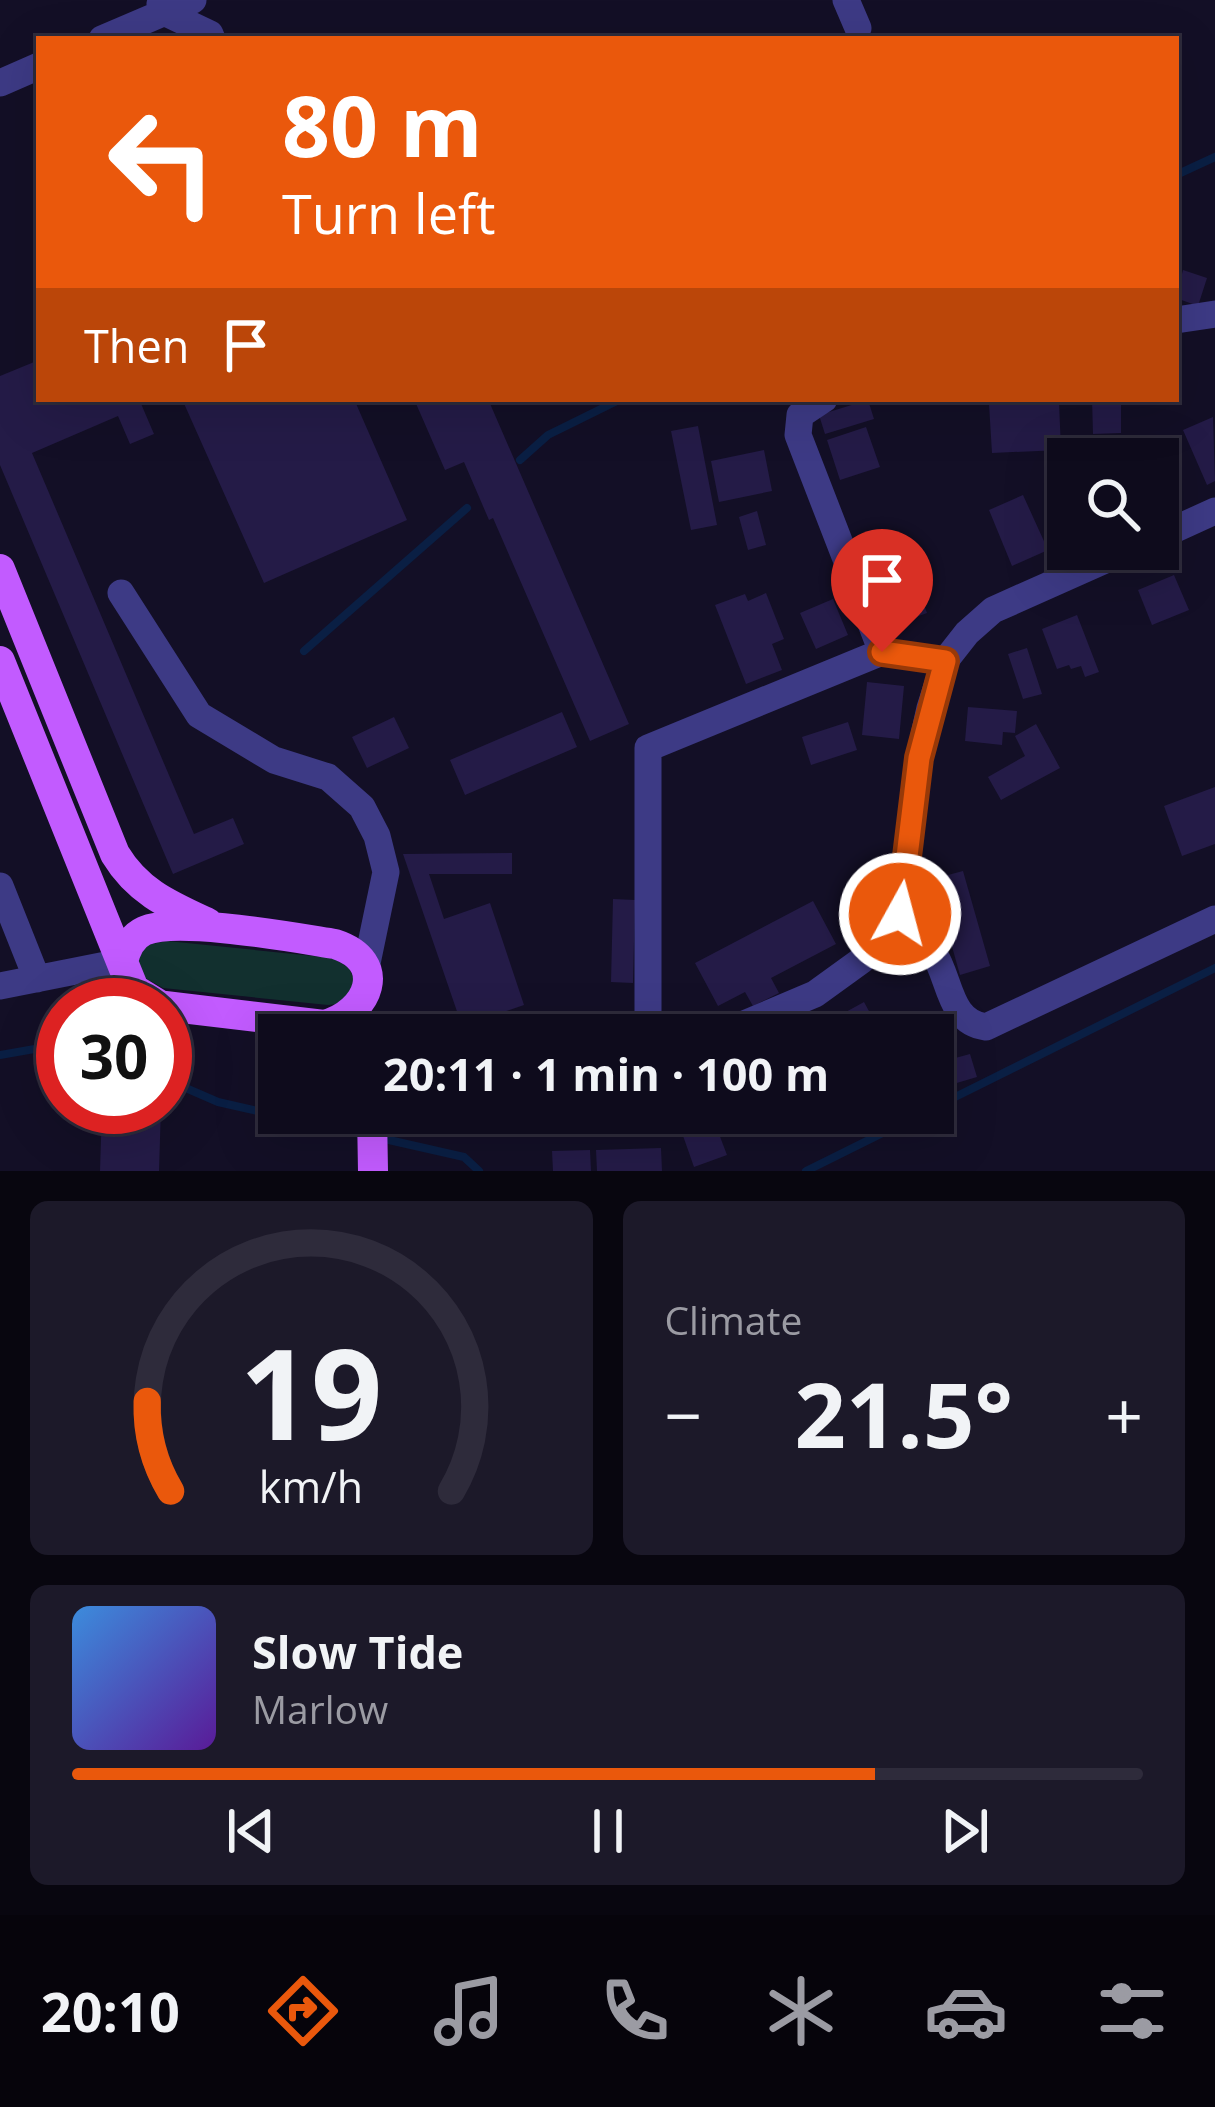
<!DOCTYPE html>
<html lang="en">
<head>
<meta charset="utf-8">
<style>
  :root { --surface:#0e0b1c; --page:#1c1929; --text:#f1f3f6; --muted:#9b9ba3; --line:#2e2b3b; --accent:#ea580c }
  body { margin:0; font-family:"Open Sans",sans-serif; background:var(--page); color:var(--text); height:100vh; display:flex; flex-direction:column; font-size:45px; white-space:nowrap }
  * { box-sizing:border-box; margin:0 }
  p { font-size:39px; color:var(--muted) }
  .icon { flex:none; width:66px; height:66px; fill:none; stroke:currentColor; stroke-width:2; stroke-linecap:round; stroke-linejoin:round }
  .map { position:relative; height:1171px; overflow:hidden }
  .sheet { display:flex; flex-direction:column; gap:30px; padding:30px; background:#08060f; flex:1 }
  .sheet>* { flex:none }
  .banner { position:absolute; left:36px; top:36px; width:1143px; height:366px; border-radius:0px; box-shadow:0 12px 48px #0002,0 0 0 3px var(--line); background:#ea580c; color:#fff; overflow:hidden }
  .controls { position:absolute; left:1047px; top:438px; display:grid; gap:24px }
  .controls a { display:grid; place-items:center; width:132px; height:132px; border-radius:0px; background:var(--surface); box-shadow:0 12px 48px #0002,0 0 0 3px var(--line); font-size:60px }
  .speed { position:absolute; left:36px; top:978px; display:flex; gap:24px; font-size:60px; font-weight:700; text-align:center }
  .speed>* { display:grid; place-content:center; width:156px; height:156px; border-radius:50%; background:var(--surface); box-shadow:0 12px 48px #0002,0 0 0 3px var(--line); line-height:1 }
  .speed .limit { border:18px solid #d22; background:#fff; color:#111 }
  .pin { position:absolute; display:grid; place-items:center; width:102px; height:102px; color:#fff; margin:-123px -51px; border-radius:50% 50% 50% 0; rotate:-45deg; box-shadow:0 0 12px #0007 }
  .pin .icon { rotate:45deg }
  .me { position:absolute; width:132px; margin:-66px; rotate:7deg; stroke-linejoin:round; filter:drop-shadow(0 0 9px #0008) }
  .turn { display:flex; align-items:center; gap:42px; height:252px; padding:0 48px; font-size:54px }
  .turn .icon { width:156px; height:156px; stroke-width:2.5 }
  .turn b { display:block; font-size:84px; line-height:102px }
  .then { display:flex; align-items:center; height:114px; padding:0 48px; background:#0003; gap:24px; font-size:45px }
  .big { font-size:90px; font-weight:700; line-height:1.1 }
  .sheet .tile { flex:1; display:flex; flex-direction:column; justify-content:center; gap:18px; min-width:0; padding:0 42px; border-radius:18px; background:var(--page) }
  .sheet .dial { align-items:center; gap:0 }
  .dial svg { height:312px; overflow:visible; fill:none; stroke:var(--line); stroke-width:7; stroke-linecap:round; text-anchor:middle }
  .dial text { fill:var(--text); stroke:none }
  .song { display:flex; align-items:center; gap:36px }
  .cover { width:144px; height:144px; border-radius:18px; background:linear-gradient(135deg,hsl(210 70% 55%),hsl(270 70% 35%)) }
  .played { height:12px; border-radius:6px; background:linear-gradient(90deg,var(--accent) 75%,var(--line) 75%) }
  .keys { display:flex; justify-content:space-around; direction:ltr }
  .heat { display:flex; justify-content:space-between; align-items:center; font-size:66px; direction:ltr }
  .sheet .tiles { flex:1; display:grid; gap:30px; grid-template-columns:1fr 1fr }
  .tile:last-child { grid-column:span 2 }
  .trip { position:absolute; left:258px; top:1014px; width:696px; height:120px; border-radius:0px; background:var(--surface); box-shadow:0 12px 48px #0002,0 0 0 3px var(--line); font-weight:700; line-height:120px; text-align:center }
  .menu { display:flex; height:192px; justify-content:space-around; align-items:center; background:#06040b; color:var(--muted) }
  .menu .icon { width:84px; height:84px }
  .menu .selected { color:var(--accent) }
  .menu b { font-size:54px; color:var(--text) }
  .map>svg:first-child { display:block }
  .green { fill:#12302f }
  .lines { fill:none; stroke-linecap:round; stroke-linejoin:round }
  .stream { stroke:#0a1f44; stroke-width:8 }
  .building { fill:#241b47 }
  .minor { stroke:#3d3a85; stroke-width:27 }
  .major { stroke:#c25bff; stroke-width:30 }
  .route-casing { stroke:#983908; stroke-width:30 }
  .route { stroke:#ea580c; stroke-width:21 }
</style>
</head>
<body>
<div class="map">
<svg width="1215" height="1171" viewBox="0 0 1215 1171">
  <rect width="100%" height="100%" fill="#130f26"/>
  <!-- green -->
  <path class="green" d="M167,941L333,958L349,968L357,986L337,1004L328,1005L163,988L145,978L135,962L147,945Z"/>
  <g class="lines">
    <!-- stream -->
    <path class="stream" d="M1176,175L1215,157
      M520,460L548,435L621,399
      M304,651L467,508
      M0,1055L63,1044
      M165,1079L218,1102L365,1135
      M933,1108L1215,968
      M380,1138L464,1157L479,1171
      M806,1171L923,1113"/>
  </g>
  <!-- building -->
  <path class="building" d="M1183,270L1207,278L1198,306L1176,298Z
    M39,360V399H139L154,434L130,444L118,416L32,453L194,834L233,818L244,844L173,874L0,465V376Z
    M182,399H354L407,520L264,583Z
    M414,399H488L629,724L590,741L493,518L489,520L464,462L445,470Z
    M1092,399H1121V433L1093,434Z
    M868,400L874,419L825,434L819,415Z
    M1059,402L1061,450L992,453L989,404Z
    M1213,417L1215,481L1207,485L1183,430Z
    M698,426L717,525L691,530L671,431Z
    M866,427L880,467L840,480L827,440Z
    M764,450L772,491L719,502L711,461Z
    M1023,495L1048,550L1012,566L989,510Z
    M757,511L766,545L748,550L739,517Z
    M912,573L927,613L891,626L876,586Z
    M1174,575L1189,610L1152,625L1138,590Z
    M766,593L784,639L772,644L782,670L746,684L715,605L745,594L748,601Z
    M833,599L848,635L816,649L800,613Z
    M1077,615L1099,672L1085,677L1081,666L1071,669L1069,665L1057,669L1042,629Z
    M1027,648L1042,694L1023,699L1008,654Z
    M867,682L904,686L899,739L862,735Z
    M968,707L1017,711L1015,733L1003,732L1002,745L965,741Z
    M562,712L577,747L465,795L450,760Z
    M394,717L409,748L367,768L352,737Z
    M848,722L857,750L811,765L802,737Z
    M1036,724L1060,768L1001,800L988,777L1025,756L1015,736Z
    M1215,787V844L1182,856L1164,806Z
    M512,853V874H429L444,919L490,903L524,1005L462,1026L403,854Z
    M963,871L990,966L960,975L933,879Z
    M613,899L635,900L633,983L611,982Z
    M813,901L836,944L771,978L779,993L753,1006L745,992L718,1006L695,963Z
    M864,1002L882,1035H804Z
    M970,1054L977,1077L933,1090V1064Z
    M102,1107H161L159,1171H100Z
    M675,1113H711L727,1155L694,1167Z
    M661,1148L662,1171H597L596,1150Z
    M590,1150L591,1171H553L552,1151Z"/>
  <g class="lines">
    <!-- minor -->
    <path class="minor" d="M846,0L858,28
      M160,4L164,12L210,34L212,39
      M102,39L193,0
      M0,83L39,66
      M1176,320L1215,314
      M824,399L800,415L798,435L882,652
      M1158,537L1215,511
      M121,593L199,715L274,760L328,777L362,807L377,836L386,872L366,968
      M0,886L37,979
      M900,914C911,926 924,938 933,952C951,979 948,1022 986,1027L1215,919
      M0,986L121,962
      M648,1035V748L882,652L945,661
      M718,1035L815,994L862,960L900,914L919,758L930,708L945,661L967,633L993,610L1130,549"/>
    <!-- major -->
    <path class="major" d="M0,569L115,854C138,892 169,905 208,923
      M0,661L124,969
      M160,1005L134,989L123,962C126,949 131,937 144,931C177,916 296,938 335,944C390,962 369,1013 324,1025L165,1006
      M372,1113L373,1171"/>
  </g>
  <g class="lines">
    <defs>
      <path id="route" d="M882,652L945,661L919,758L900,914"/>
    </defs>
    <!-- route casing -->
    <use href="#route" class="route-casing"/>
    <!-- route -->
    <use href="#route" class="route"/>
  </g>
</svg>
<div class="controls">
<a><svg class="icon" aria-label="search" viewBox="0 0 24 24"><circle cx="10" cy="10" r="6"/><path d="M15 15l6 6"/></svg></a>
</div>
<div class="speed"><div class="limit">30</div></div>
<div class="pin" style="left:882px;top:652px;background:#d93025"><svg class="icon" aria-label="arrive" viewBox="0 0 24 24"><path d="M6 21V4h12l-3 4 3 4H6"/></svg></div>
<svg class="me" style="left:900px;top:914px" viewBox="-20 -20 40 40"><circle r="17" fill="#ea580c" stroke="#fff" stroke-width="3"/><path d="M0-11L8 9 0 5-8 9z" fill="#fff"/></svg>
<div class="trip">20:11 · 1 min · 100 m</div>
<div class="banner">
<div class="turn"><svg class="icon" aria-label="left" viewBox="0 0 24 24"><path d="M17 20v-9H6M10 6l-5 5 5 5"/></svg><div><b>80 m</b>Turn left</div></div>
<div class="then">Then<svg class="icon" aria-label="arrive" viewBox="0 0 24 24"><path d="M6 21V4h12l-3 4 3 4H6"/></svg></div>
</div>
</div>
<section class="sheet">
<div class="tiles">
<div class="tile dial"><svg viewBox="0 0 100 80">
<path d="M14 69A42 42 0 1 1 86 69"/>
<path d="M14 69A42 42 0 0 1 8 46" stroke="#ea580c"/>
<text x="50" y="56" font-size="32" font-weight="700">19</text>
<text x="50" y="72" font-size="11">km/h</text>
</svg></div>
<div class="tile"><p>Climate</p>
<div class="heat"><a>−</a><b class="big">21.5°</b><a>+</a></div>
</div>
<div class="tile">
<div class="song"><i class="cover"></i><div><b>Slow Tide</b><p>Marlow</p></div></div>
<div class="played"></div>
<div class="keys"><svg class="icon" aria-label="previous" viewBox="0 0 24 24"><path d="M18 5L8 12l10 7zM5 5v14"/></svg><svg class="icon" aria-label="pause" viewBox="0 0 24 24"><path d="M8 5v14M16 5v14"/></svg><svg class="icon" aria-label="next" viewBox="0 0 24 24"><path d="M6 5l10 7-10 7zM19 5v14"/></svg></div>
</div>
</div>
</section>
<nav class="menu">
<b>20:10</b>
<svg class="icon selected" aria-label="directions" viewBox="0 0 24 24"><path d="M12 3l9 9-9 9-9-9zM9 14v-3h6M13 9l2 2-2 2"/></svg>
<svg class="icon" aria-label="music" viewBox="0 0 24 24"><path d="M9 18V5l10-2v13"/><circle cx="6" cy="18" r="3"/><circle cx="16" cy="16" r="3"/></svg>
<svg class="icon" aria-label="phone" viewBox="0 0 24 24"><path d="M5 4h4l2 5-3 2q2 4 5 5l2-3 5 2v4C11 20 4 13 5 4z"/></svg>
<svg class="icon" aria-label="climate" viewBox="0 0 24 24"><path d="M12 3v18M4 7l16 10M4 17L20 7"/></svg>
<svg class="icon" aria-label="car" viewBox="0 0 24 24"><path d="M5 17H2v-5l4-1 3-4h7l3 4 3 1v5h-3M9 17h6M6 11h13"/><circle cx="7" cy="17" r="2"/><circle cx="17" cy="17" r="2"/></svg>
<svg class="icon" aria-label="filters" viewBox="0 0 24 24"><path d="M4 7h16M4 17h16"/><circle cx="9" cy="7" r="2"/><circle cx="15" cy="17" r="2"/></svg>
</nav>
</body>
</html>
